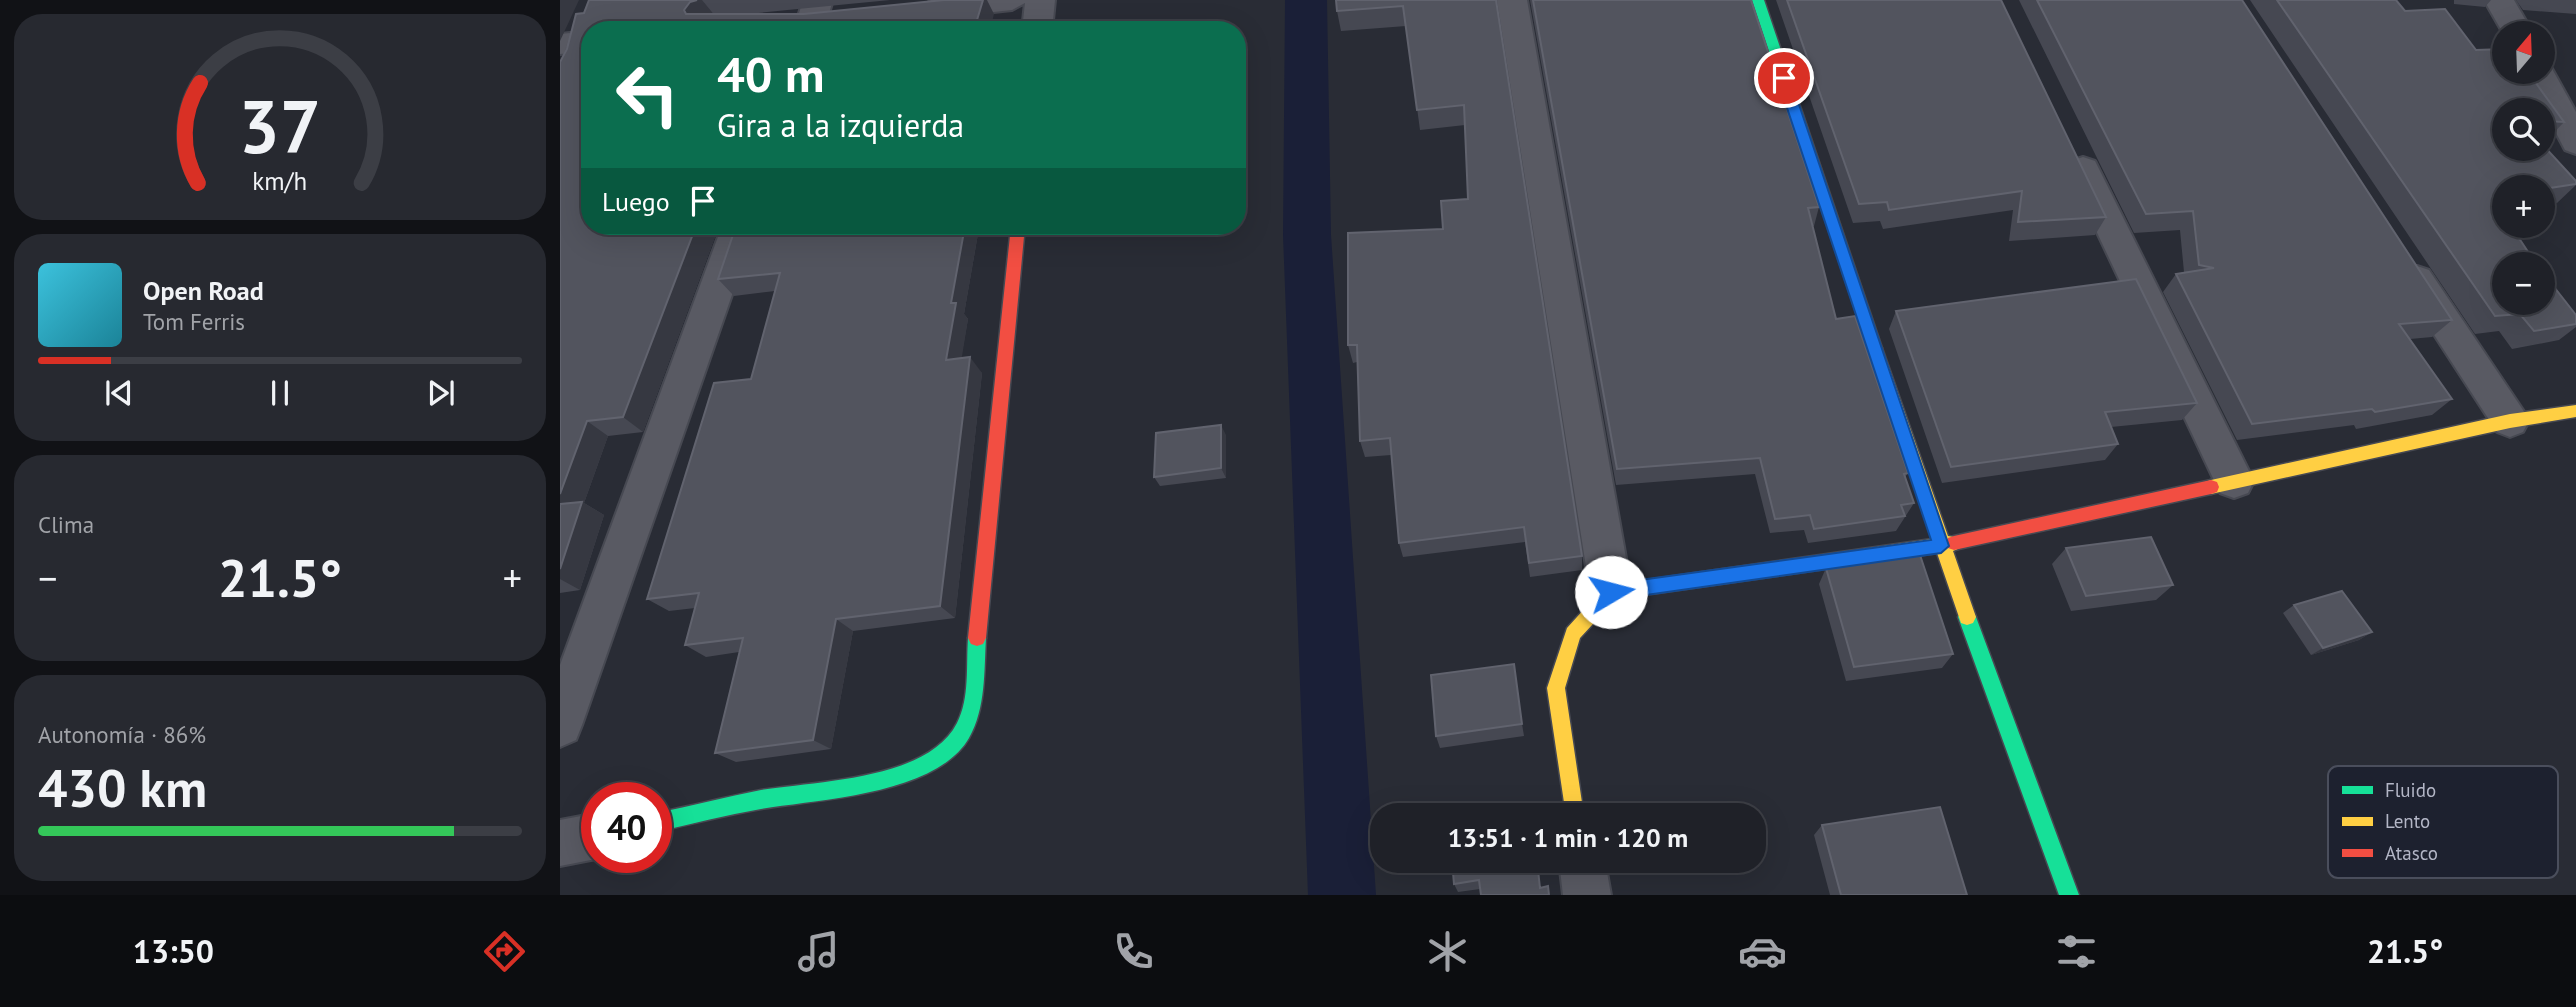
<!DOCTYPE html>
<html lang="es">
<head>
<meta charset="utf-8">
<style>
  :root { --surface:#1f2128; --page:#272930; --text:#f1f3f6; --muted:#a1a3a8; --line:#3c3e45; --accent:#d93025 }
  body { margin:0; font-family:"PT Sans",sans-serif; background:var(--page); color:var(--text); height:100vh; display:flex; flex-direction:column; font-size:26px; white-space:nowrap }
  * { box-sizing:border-box; margin:0 }
  p { font-size:23px; color:var(--muted) }
  .icon { flex:none; width:38px; height:38px; fill:none; stroke:currentColor; stroke-width:2; stroke-linecap:round; stroke-linejoin:round }
  .map { position:relative; flex:1; overflow:hidden }
  .details { display:flex; flex-direction:column; gap:14px; padding:14px; background:#111216; width:560px }
  .details>* { flex:none }
  .guide { position:absolute; left:21px; top:21px; width:665px; height:214px; border-radius:28px; box-shadow:0 7px 28px #0002,0 0 0 2px var(--line); background:#0b6e4f; color:#fff; overflow:hidden }
  .needle { width:46px; rotate:19deg }
  .controls { position:absolute; left:1932px; top:21px; display:grid; gap:14px }
  .controls a { display:grid; place-items:center; width:63px; height:63px; border-radius:50%; background:var(--surface); box-shadow:0 7px 28px #0002,0 0 0 2px var(--line); font-size:35px }
  .speed { position:absolute; left:21px; top:782px; display:flex; gap:14px; font-size:35px; font-weight:700; text-align:center }
  .speed>* { display:grid; place-content:center; width:91px; height:91px; border-radius:50%; background:var(--surface); box-shadow:0 7px 28px #0002,0 0 0 2px var(--line); line-height:1 }
  .speed .limit { border:10px solid #d22; background:#fff; color:#111 }
  .pin { position:absolute; display:grid; place-items:center; width:60px; height:60px; color:#fff; margin:-30px; border:4px solid #fff; border-radius:50%; box-shadow:0 2px 7px #0007 }
  .me { position:absolute; width:77px; margin:-38px; rotate:82deg; stroke-linejoin:round; filter:drop-shadow(0 0 5px #0008) }
  .turn { display:flex; align-items:center; gap:24px; height:147px; padding:0 21px; font-size:32px }
  .turn .icon { width:91px; height:91px; stroke-width:2.5 }
  .turn b { display:block; font-size:49px; line-height:60px }
  .then { display:flex; align-items:center; height:66px; padding:0 21px; background:#0003; gap:14px; font-size:26px }
  .big { font-size:52px; font-weight:800; line-height:1.1 }
  .details .tile { flex:1; display:flex; flex-direction:column; justify-content:center; gap:10px; min-width:0; padding:0 24px; border-radius:28px; background:var(--page) }
  .details .dial { align-items:center; gap:0 }
  .dial svg { height:182px; overflow:visible; fill:none; stroke:var(--line); stroke-width:7; stroke-linecap:round; text-anchor:middle }
  .dial text { fill:var(--text); stroke:none }
  .song { display:flex; align-items:center; gap:21px }
  .cover { width:84px; height:84px; border-radius:10px; background:linear-gradient(135deg,hsl(190 70% 55%),hsl(190 70% 35%)) }
  .played { height:7px; border-radius:4px; background:linear-gradient(90deg,var(--accent) 15%,var(--line) 15%) }
  .keys { display:flex; justify-content:space-around; direction:ltr }
  .heat { display:flex; justify-content:space-between; align-items:center; font-size:38px; direction:ltr }
  .charge { height:10px; border-radius:5px; background:linear-gradient(90deg,#34c759 86%,var(--line) 0) }
  .trip { position:absolute; left:810px; top:803px; width:396px; height:70px; border-radius:28px; background:var(--surface); box-shadow:0 7px 28px #0002,0 0 0 2px var(--line); font-weight:800; line-height:70px; text-align:center }
  .menu { display:flex; height:112px; justify-content:space-around; align-items:center; background:#0c0d10; color:var(--muted) }
  .menu .icon { width:49px; height:49px }
  .menu .on { color:var(--accent) }
  .menu b { font-size:32px; color:var(--text) }
  main { display:flex; flex:1; min-height:0 }
  .map>svg:first-child { display:block }
  .lines { fill:none; stroke-linecap:round; stroke-linejoin:round }
  .canal { fill:#1a1f37; fill-rule:evenodd }
  .street-casing { stroke:#474952; stroke-width:4 }
  .fast-casing { stroke:#474952; stroke-width:3 }
  .slow-casing { stroke:#474952; stroke-width:3 }
  .jam-casing { stroke:#474952; stroke-width:3 }
  .street { fill:#595a63; fill-rule:evenodd }
  .fast { fill:#16e098; fill-rule:evenodd }
  .slow { fill:#ffcf43; fill-rule:evenodd }
  .jam { fill:#f24e42; fill-rule:evenodd }
  .wall { fill:#464852 }
  .shaded-wall { fill:#363841 }
  .building { fill:#52545e; stroke:#61636e; stroke-width:2 }
  .route { fill:#1a73e8; stroke:#114b97; stroke-width:2 }
  .key { fill:#1d212f; stroke:#4a4e5c; stroke-width:2 }
  .key-label { font-size:19px; fill:#b3b6c6 }
</style>
</head>
<body>
<main>
<section class="details">
<div class="tile dial"><svg viewBox="0 0 100 80">
<path d="M14 69A42 42 0 1 1 86 69"/>
<path d="M14 69A42 42 0 0 1 15 25" stroke="#d93025"/>
<text x="50" y="56" font-size="32" font-weight="700">37</text>
<text x="50" y="72" font-size="11">km/h</text>
</svg></div>
<div class="tile">
<div class="song"><i class="cover"></i><div><b>Open Road</b><p>Tom Ferris</p></div></div>
<div class="played"></div>
<div class="keys"><svg class="icon" aria-label="previous" viewBox="0 0 24 24"><path d="M18 5L8 12l10 7zM5 5v14"/></svg><svg class="icon" aria-label="pause" viewBox="0 0 24 24"><path d="M8 5v14M16 5v14"/></svg><svg class="icon" aria-label="next" viewBox="0 0 24 24"><path d="M6 5l10 7-10 7zM19 5v14"/></svg></div>
</div>
<div class="tile"><p>Clima</p>
<div class="heat"><a>−</a><b class="big">21.5°</b><a>+</a></div>
</div>
<div class="tile"><p>Autonomía · 86%</p><b class="big">430 km</b><div class="charge"></div></div>
</section>
<div class="map">
<svg width="2016" height="895" viewBox="0 0 2016 895">
  <rect width="100%" height="100%" fill="#292c35"/>
  <g class="lines">
    <!-- canal -->
    <path class="canal" d="M725,0H767L771,235L816,895H748L723,235Z"/>
    <defs>
      <path id="street" d="M243,0H273L264,30H234Z
        M371,0H495L492,30H462L465,3L452,10L377,18L367,15L362,8Z
        M937,0H967L1072,592L1066,606L1051,611L1036,606L1030,592Z
        M1924,0H1954L1973,33L1944,35Z
        M30,31V51L0,54V34Z
        M1983,62L1990,65L2016,112V154L2005,150L1964,72H1983Z
        M1523,157L1535,161L1539,169L1688,469L1694,481L1688,493L1674,498L1660,493L1507,169L1511,161Z
        M162,226H196L22,725L16,740L0,747V665Z
        M1857,266L1869,270L1963,410L1969,421L1963,432L1950,437L1937,432L1845,290L1839,280L1845,270Z
        M37,813V858H41L0,866V820Z
        M999,861H1045L1051,895H1003Z"/>
      <path id="fast" d="M1192,0H1204L1322,348L1320,352L1315,354L1308,348Z
        M1407,609L1413,611L1416,617L1519,895H1499L1398,617L1401,611Z
        M417,630L423,632L426,638C424,671 426,708 409,738C376,795 259,799 201,809C166,815 131,824 96,832V813C131,806 166,797 201,790C257,781 368,780 397,723C410,698 406,665 408,638L411,632Z"/>
      <path id="slow" d="M1315,342L1322,348L1388,536L1400,538L1402,543L1400,548L1393,551L1416,617L1413,623L1407,625L1401,623L1377,553L1056,599L1020,638L1005,688L1024,816H1006L987,688L1007,628L1045,586L1372,539L1308,348Z
        M2016,405V417L1950,428L1651,494L1645,492L1643,487L1645,482L1651,480L1950,414Z"/>
      <path id="jam" d="M451,226H465L426,638L423,644L417,646L411,644L408,638Z
        M1651,480L1657,482L1659,487L1657,492L1651,494L1394,550L1388,548L1386,543L1388,538L1394,536Z"/>
    </defs>
    <!-- street casing -->
    <use href="#street" class="street-casing"/>
    <!-- fast casing -->
    <use href="#fast" class="fast-casing"/>
    <!-- slow casing -->
    <use href="#slow" class="slow-casing"/>
    <!-- jam casing -->
    <use href="#jam" class="jam-casing"/>
    <!-- street -->
    <use href="#street" class="street"/>
    <!-- fast -->
    <use href="#fast" class="fast"/>
    <!-- slow -->
    <use href="#slow" class="slow"/>
    <!-- jam -->
    <use href="#jam" class="jam"/>
  </g>
  <!-- wall -->
  <path class="wall" d="M29,0H330L188,14H434L30,226H159L83,432L48,436L24,503L44,515L20,590L0,593V62Z
    M776,0H936L1022,556V570L970,577L965,542L843,557L839,543L831,455L805,457L800,441L797,362L793,363L788,345L908,199L905,125L860,130L846,26L781,31L777,11Z
    M970,0H1191L1259,207L1254,226L1252,227L1276,319L1348,473L1345,477L1354,503L1336,531L1248,543L1244,530L1210,533L1195,474L1056,485Z
    M1216,0H1441L1546,217L1535,235L1449,241L1453,210L1323,229L1320,221L1293,223Z
    M1459,0H1682L1892,320L1872,337L1850,339L1892,399L1872,415L1796,429L1794,425L1677,440L1603,292L1616,274L1624,272L1620,230L1574,233Z
    M1690,0H1836L1845,11L1916,50L2004,122L1985,142H1983V110H1944L2016,181V185L1997,203L1983,205V187H1944V211L1942,212L1976,264L2016,315V327L1999,340L1952,349L1939,331L1915,334Z
    M1894,0H1931L1925,7L1894,4Z
    M1956,0H2016V14L1963,10Z
    M176,226H430L419,228L404,314L408,319L401,358L422,373L395,618L293,631L271,749L176,762L155,753L179,652L146,657L125,645L135,608L109,611L87,599L191,379L215,291L174,296L158,279Z
    M1336,311L1637,403L1622,420L1551,427L1558,444L1545,460L1382,483L1329,329Z
    M666,435V478L600,486L594,477Z
    M1506,548L1613,585L1596,600L1511,611L1492,564Z
    M1266,568L1393,654L1382,668L1286,681L1259,584Z
    M1734,605L1812,632L1799,640L1751,655L1723,613Z
    M962,724L964,736L880,748L876,736Z
    M1262,825L1407,895H1270L1254,835Z
    M892,861L980,888L989,895L920,889L898,892L894,884Z"/>
  <!-- shaded-wall -->
  <path class="shaded-wall" d="M0,0H19L0,41Z
    M137,0H142L156,17L139,30L124,10L130,2Z
    M423,0H427L434,14L430,30H414Z
    M136,226H159L83,432L63,417Z
    M405,226H430L419,228L404,314L408,319L399,375L386,360L391,303Z
    M410,357L422,373L395,618L380,606Z
    M27,421L48,436L24,503L44,515L20,590L0,579V494Z
    M661,425L666,435V478L661,468Z
    M276,619L293,631L271,749L253,740Z
    M1812,632L1799,640L1751,655L1763,648Z"/>
  <!-- building -->
  <path class="building" d="M29,0H137L130,2L124,10L126,14H244L384,0H423L414,30H30V226H136L63,417L27,421L0,494V62L7,49L16,14L24,13Z
    M776,0H936L1022,556L969,563L964,527L839,543L830,438L800,441L797,345H788V233L883,229L881,201L908,199L904,105L857,110L843,6L777,11Z
    M973,0H1191L1259,207L1248,208L1276,319L1295,316L1348,473L1344,474L1354,503L1341,505L1345,516L1254,529L1250,515L1215,519L1200,458L1057,469Z
    M1227,0H1441L1546,217L1458,222L1462,191L1329,210L1327,202L1299,204Z
    M1477,0H1682L1892,320L1839,324L1892,399L1815,412L1812,409L1692,424L1616,274L1654,268L1639,265L1633,211L1586,214Z
    M1717,0H1836L1845,11L1885,9L1916,50L1944,49V72H1968L2004,122L1983,121V110H1944V149H1983V145L2016,181V184L1983,189V187H1944V195L1933,197L1944,215V226H1951L1976,264H1944V303H1983V273L2016,315V324L1974,331L1960,314L1935,316Z
    M176,226H405L391,303H396L386,360L410,357L380,606L276,619L253,740L155,753L183,638L125,645L139,593L87,599L154,383L191,379L220,273L158,279Z
    M1576,279L1637,403L1545,412L1558,444L1391,467L1336,311Z
    M661,425V468L594,477L596,433Z
    M22,502L0,569V504Z
    M1591,537L1613,585L1526,596L1506,548Z
    M1360,555L1393,654L1294,667L1266,568Z
    M1782,591L1812,632L1763,648L1734,605Z
    M954,664L962,724L876,736L871,675Z
    M970,803L972,816H887V815Z
    M1380,807L1407,895H1281L1262,825Z
    M892,861H977L980,888L988,886L989,895H921L919,880L894,884Z"/>
  <!-- route -->
  <path class="route" d="M1224,73L1230,78L1389,546L1381,553L1051,600L1042,592L1051,584L1371,540L1217,78Z"/>
  <!-- legend -->
  <rect x="1768" y="766" width="230" height="112" rx="10" class="key"/>
  <rect x="1782" y="786" width="31" height="8" fill="#16e098"/>
  <rect x="1782" y="817" width="31" height="9" fill="#ffcf43"/>
  <rect x="1782" y="849" width="31" height="8" fill="#f24e42"/>
  <g class="key-label">
    <text x="1825" y="797">Fluido</text>
    <text x="1825" y="828">Lento</text>
    <text x="1825" y="860">Atasco</text>
  </g>
</svg>
<div class="controls">
<a><svg class="needle" viewBox="-14 -14 28 28"><path d="M0-13l5 13h-10z" fill="#e53935"/><path d="M0 13l5-13h-10z" fill="#a1a3a8"/></svg></a>
<a><svg class="icon" aria-label="search" viewBox="0 0 24 24"><circle cx="10" cy="10" r="6"/><path d="M15 15l6 6"/></svg></a>
<a>+</a>
<a>−</a>
</div>
<div class="speed"><div class="limit">40</div></div>
<div class="pin" style="left:1224px;top:78px;background:#d93025"><svg class="icon" aria-label="arrive" viewBox="0 0 24 24"><path d="M6 21V4h12l-3 4 3 4H6"/></svg></div>
<svg class="me" style="left:1051px;top:592px" viewBox="-20 -20 40 40"><circle r="19" fill="#fff"/><path d="M0-13L10 11 0 6-10 11z" fill="#1a73e8"/></svg>
<div class="trip">13:51 · 1 min · 120 m</div>
<div class="guide">
<div class="turn"><svg class="icon" aria-label="left" viewBox="0 0 24 24"><path d="M17 20v-9H6M10 6l-5 5 5 5"/></svg><div><b>40 m</b>Gira a la izquierda</div></div>
<div class="then">Luego<svg class="icon" aria-label="arrive" viewBox="0 0 24 24"><path d="M6 21V4h12l-3 4 3 4H6"/></svg></div>
</div>
</div>
</main>
<nav class="menu">
<b>13:50</b>
<svg class="icon on" aria-label="directions" viewBox="0 0 24 24"><path d="M12 3l9 9-9 9-9-9zM9 14v-3h6M13 9l2 2-2 2"/></svg>
<svg class="icon" aria-label="music" viewBox="0 0 24 24"><path d="M9 18V5l10-2v13"/><circle cx="6" cy="18" r="3"/><circle cx="16" cy="16" r="3"/></svg>
<svg class="icon" aria-label="phone" viewBox="0 0 24 24"><path d="M5 4h4l2 5-3 2q2 4 5 5l2-3 5 2v4C11 20 4 13 5 4z"/></svg>
<svg class="icon" aria-label="climate" viewBox="0 0 24 24"><path d="M12 3v18M4 7l16 10M4 17L20 7"/></svg>
<svg class="icon" aria-label="car" viewBox="0 0 24 24"><path d="M5 17H2v-5l4-1 3-4h7l3 4 3 1v5h-3M9 17h6M6 11h13"/><circle cx="7" cy="17" r="2"/><circle cx="17" cy="17" r="2"/></svg>
<svg class="icon" aria-label="filters" viewBox="0 0 24 24"><path d="M4 7h16M4 17h16"/><circle cx="9" cy="7" r="2"/><circle cx="15" cy="17" r="2"/></svg>
<b>21.5°</b>
</nav>
</body>
</html>
